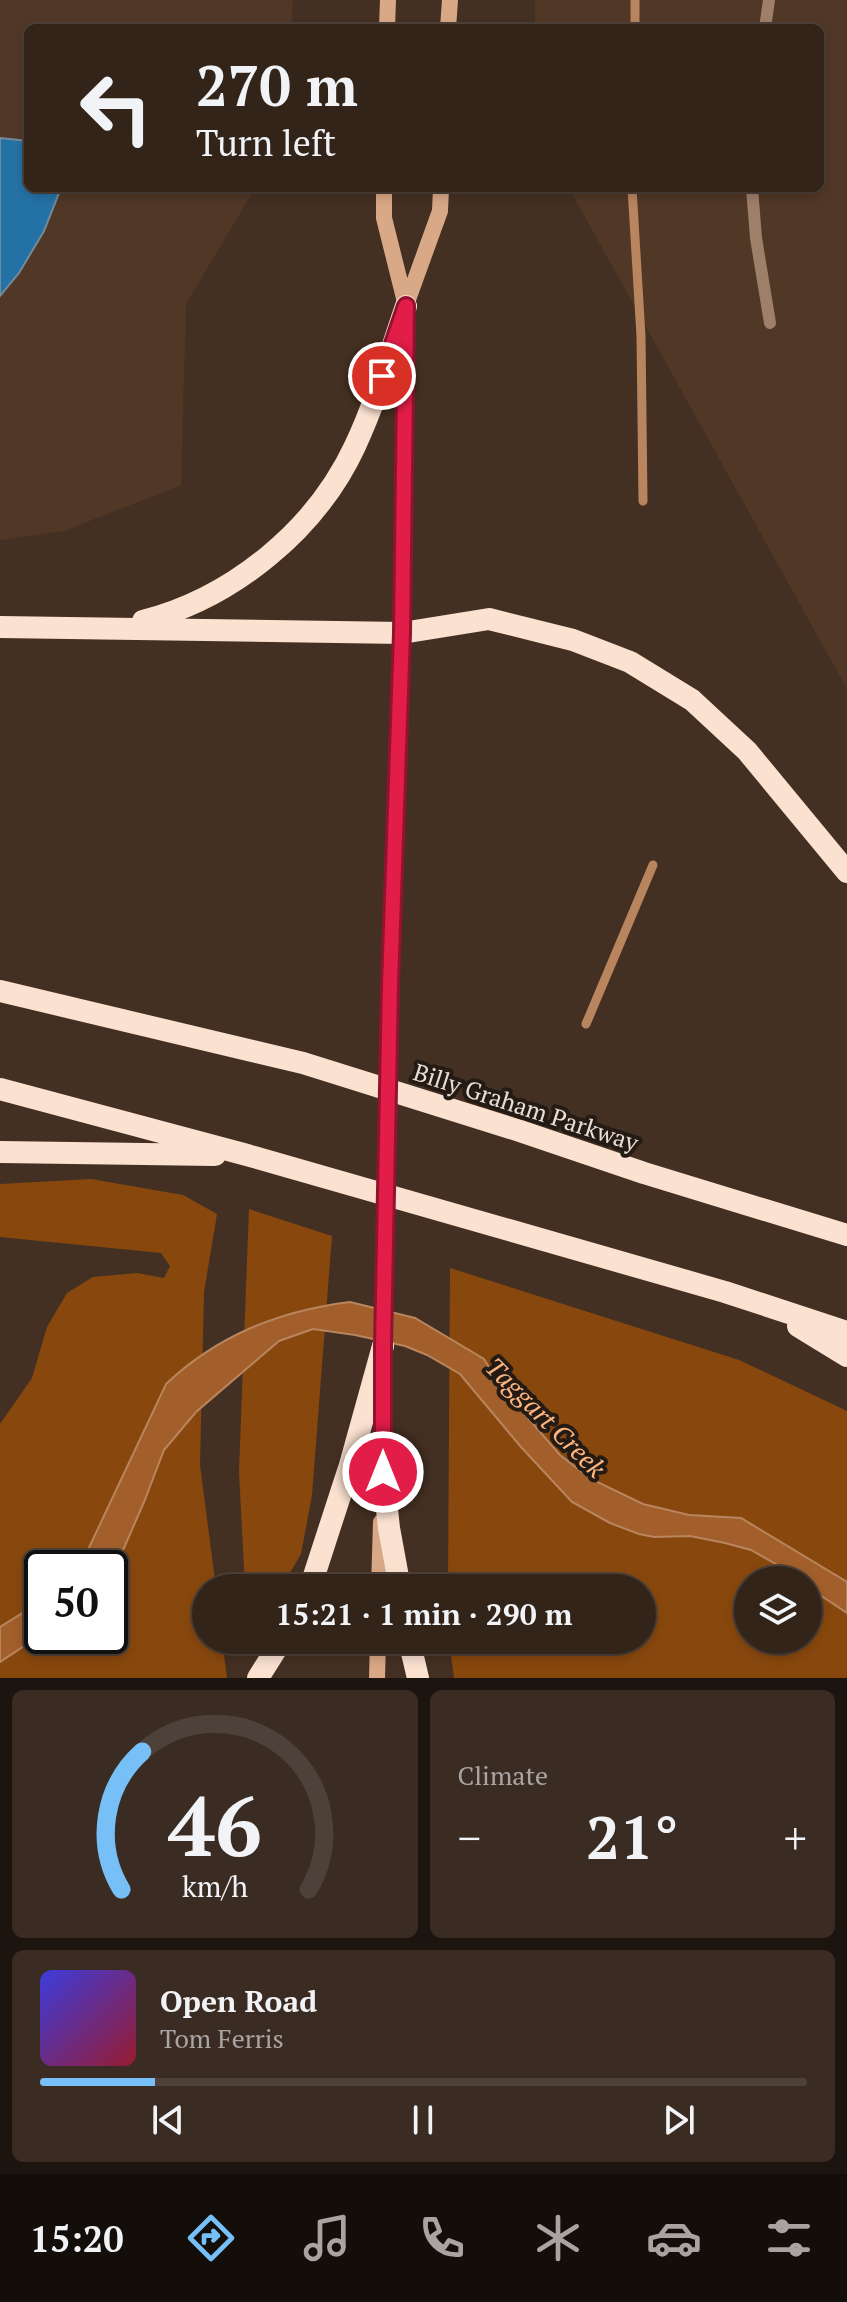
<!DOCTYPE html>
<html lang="en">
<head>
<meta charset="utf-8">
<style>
  :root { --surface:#33241a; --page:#3b2c23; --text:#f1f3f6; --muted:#a9a4a2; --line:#4e4139; --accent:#76c0f7 }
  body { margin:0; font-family:"PT Serif",serif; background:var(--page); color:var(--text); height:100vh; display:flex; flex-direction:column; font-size:30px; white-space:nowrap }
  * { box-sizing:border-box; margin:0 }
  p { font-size:26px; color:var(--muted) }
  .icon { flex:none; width:44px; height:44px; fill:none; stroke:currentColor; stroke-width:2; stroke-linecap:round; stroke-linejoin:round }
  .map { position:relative; height:1678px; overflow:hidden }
  .drawer { display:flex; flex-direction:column; gap:12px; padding:12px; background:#1c140e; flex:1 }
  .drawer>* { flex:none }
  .hud { position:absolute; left:24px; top:24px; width:800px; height:168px; border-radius:12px; box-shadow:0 4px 12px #0003,0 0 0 2px var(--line); background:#33241a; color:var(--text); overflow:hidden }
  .fabs { position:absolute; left:734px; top:1566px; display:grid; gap:16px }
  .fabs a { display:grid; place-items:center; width:88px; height:88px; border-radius:50%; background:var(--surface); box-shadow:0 4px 12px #0003,0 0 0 2px var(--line); font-size:40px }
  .speed { position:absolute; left:24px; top:1550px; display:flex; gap:16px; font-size:40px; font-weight:700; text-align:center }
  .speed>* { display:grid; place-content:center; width:104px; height:104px; border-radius:50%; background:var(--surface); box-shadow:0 4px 12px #0003,0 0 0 2px var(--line); line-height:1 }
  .speed .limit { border:4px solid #111; border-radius:12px; background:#fff; color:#111 }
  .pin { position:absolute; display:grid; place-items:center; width:68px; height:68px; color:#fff; margin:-34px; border:4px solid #fff; border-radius:50%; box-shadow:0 2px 8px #0007 }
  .me { position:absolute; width:88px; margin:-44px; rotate:0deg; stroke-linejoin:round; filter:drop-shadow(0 0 6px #0008) }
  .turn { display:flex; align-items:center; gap:28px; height:168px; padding:0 40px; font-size:36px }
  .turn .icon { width:104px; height:104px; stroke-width:2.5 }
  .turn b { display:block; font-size:56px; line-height:68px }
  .big { font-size:60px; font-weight:700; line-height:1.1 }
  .drawer .widget { flex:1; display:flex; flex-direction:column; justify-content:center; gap:12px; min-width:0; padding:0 28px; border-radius:12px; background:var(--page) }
  .drawer .dial { align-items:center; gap:0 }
  .dial svg { height:208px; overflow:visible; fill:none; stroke:var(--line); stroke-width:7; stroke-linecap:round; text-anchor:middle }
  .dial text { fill:var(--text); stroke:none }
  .song { display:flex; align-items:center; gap:24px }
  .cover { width:96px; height:96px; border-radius:12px; background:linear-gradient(135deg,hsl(240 70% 55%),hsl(350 70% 35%)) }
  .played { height:8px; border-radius:4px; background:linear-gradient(90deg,var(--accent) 15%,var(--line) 15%) }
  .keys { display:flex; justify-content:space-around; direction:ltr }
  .heat { display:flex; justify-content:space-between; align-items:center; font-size:44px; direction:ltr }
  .drawer .tiles { flex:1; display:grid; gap:12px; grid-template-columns:1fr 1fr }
  .widget:last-child { grid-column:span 2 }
  .trip { position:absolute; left:192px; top:1574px; width:464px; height:80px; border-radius:40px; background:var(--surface); box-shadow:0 4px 12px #0003,0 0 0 2px var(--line); font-weight:700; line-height:80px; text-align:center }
  .tabs { display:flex; height:128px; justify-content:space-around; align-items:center; background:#140e0a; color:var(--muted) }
  .tabs .icon { width:56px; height:56px }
  .tabs .on { color:var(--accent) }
  .tabs b { font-size:36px; color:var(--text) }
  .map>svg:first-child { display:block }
  .built { fill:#513726 }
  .forest { fill:#88480d; fill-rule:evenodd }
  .water { fill:#a25f2b; stroke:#b8855e; stroke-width:2 }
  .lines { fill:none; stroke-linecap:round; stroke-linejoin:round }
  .stream { stroke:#b8855e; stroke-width:9 }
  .building { fill:#2472a5; stroke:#738a9c; stroke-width:2 }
  .service { stroke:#9e7f6a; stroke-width:12 }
  .secondary { stroke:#d9a886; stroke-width:16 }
  .trunk { stroke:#fae1d0; stroke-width:22 }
  .secondary-bridge { stroke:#d9a886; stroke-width:16 }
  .route-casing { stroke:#92132f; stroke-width:20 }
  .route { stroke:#e11d48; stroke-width:14 }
  .labels { text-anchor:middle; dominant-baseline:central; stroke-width:8; stroke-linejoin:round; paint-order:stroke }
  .street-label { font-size:24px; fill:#eaddd4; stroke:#241b14 }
  .water-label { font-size:26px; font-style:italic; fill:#ffb47f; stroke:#241b14 }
</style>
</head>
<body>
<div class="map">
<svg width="847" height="1678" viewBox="0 0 847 1678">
  <rect width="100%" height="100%" fill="#443022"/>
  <!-- built -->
  <path class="built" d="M0,0H293L291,28H28V188H255L186,304L181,485L64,531L0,540Z
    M535,0H847V689L569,188H820V28H535Z"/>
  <!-- forest -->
  <path class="forest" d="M91,1179L183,1195L217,1214L204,1292L200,1465L216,1588H206V1640H222L227,1678H0V1424L32,1378L47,1327L67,1293L93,1277L137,1273L164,1278L170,1266L161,1253L0,1237V1184ZM42,1568H110V1636H42Z
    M249,1209L332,1236L312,1495L301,1554L281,1588H245L239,1471Z
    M450,1268L739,1360L847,1411V1678H454L449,1640H642V1588H448ZM748,1580H808V1640H748Z"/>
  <!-- water -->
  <path class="water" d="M350,1302L415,1318L484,1359L501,1387L560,1455L591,1479L643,1504L689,1515L741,1518L847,1582V1613L808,1587V1580H799L781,1567L751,1550L725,1543L690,1536L654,1537L639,1534L610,1523L572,1502L521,1447L460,1374L427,1355L405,1346L355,1335L313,1329L279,1341L196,1412L164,1450L144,1502L121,1555L109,1568H74L86,1554L166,1384C218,1335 279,1311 350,1302Z
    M42,1601V1634L0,1662V1627Z"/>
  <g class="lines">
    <!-- stream -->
    <path class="stream" d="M635,28V0
      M632,188L641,336L643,501
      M586,1024L653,865"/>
  </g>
  <!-- building -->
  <path class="building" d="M0,138L28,141V188H61L44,231L19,273L0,296Z"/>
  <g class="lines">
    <!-- service -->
    <path class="service" d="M765,28L769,0
      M752,188L756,238L770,323"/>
    <!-- secondary -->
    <path class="secondary" d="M387,28L388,0
      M448,28L450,0
      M384,188V218L406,306L402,633L390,985
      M406,305L440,211L441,188
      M382,1482L383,1370
      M379,1588L381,1522
      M377,1678L378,1640"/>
    <!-- trunk -->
    <path class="trunk" d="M143,621C233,598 316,530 355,446C376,401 390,353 406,306
      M0,627L402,633L489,619L573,640L630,662L692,700L747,751L847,872
      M0,991L303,1063L520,1131L644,1173L847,1235
      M0,1089L247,1155L725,1292L847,1332
      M0,1152L215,1155
      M798,1326L847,1356
      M383,1472L389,1528L400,1588
      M310,1588L350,1465L383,1346
      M409,1640L418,1678
      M258,1678L282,1640"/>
    <!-- secondary-bridge -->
    <path class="secondary-bridge" d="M383,1346L390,985"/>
  </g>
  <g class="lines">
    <defs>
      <path id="route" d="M382,376L406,306L402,633L390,985L383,1346V1472"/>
    </defs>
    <!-- route casing -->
    <use href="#route" class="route-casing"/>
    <!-- route -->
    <use href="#route" class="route"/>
  </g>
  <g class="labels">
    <!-- street labels -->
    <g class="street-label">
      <text transform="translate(526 1107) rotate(18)">Billy Graham Parkway</text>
    </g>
    <!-- water labels -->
    <g class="water-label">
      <text transform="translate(546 1417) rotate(45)">Taggart Creek</text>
    </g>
  </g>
</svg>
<div class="fabs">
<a><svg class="icon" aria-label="layers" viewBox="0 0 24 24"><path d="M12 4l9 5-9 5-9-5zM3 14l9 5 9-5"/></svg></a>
</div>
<div class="speed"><div class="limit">50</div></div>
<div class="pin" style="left:382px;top:376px;background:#d93025"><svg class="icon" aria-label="arrive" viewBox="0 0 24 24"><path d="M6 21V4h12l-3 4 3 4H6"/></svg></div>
<svg class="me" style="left:383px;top:1472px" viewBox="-20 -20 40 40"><circle r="17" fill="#e11d48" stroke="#fff" stroke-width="3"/><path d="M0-11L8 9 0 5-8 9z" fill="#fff"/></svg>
<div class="trip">15:21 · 1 min · 290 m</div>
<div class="hud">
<div class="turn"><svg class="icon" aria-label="left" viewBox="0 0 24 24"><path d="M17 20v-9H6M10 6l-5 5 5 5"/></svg><div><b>270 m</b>Turn left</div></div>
</div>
</div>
<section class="drawer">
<div class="tiles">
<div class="widget dial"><svg viewBox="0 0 100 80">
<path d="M14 69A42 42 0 1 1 86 69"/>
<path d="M14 69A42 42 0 0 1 22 16" stroke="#76c0f7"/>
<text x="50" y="56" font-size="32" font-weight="700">46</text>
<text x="50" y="72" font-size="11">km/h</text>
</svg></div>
<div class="widget"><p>Climate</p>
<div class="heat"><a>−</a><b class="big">21°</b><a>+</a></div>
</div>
<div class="widget">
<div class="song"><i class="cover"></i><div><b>Open Road</b><p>Tom Ferris</p></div></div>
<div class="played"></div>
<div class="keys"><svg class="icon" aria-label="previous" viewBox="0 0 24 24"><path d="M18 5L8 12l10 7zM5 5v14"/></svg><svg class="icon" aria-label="pause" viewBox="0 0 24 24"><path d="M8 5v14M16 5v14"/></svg><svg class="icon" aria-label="next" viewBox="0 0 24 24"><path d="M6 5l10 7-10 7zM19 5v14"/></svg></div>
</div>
</div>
</section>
<nav class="tabs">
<b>15:20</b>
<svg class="icon on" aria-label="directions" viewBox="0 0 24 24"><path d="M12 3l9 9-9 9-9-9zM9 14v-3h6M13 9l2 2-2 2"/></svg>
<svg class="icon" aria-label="music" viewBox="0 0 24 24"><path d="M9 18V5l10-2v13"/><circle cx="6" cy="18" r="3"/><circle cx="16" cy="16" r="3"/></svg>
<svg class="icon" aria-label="phone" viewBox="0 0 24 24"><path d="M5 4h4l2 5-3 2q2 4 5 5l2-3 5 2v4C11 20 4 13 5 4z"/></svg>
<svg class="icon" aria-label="climate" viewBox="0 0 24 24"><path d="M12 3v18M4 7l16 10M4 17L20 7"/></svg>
<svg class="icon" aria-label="car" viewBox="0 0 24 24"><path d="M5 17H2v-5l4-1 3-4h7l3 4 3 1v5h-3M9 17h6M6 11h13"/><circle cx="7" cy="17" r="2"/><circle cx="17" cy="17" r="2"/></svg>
<svg class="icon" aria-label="filters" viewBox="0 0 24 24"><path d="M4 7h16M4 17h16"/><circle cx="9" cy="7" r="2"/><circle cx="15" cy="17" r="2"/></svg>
</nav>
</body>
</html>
